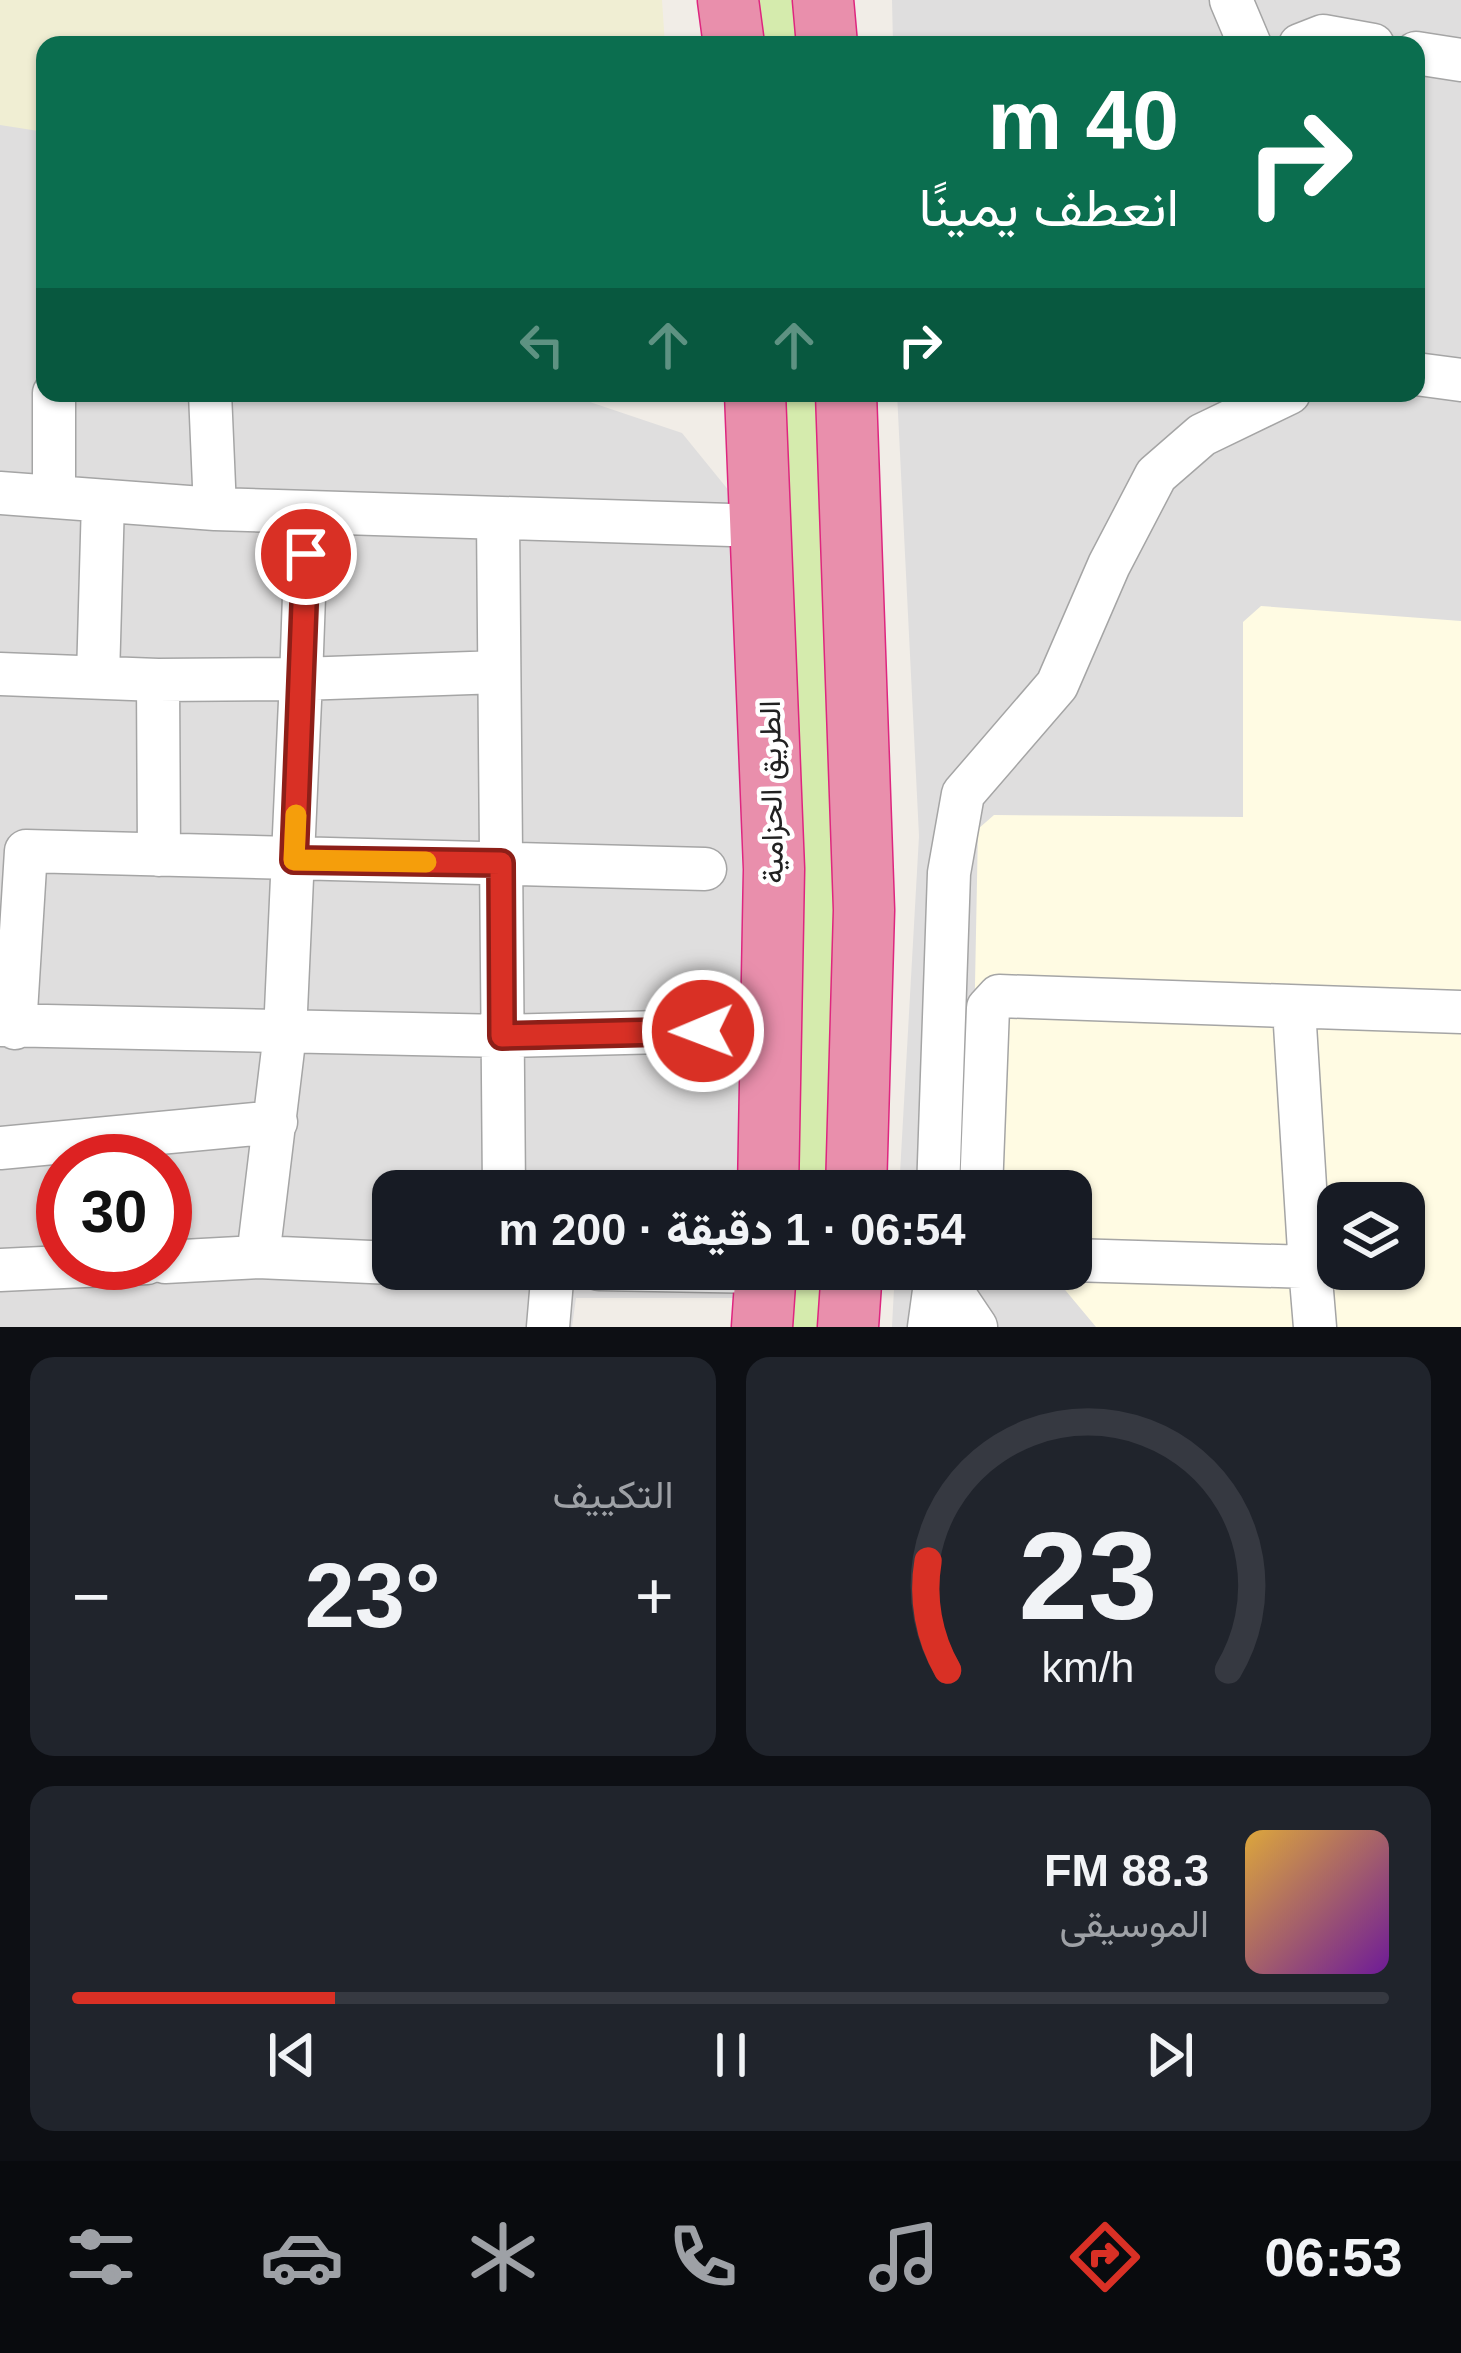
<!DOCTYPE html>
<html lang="ar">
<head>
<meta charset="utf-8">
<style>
  :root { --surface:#171b24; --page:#20242c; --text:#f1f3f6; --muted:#9ea1a6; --line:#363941; --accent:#d93025 }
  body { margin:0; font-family:Helvetica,Vazirmatn,sans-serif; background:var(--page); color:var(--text); direction:rtl; height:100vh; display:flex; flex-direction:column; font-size:45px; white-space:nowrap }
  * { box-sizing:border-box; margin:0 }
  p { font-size:39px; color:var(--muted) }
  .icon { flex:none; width:66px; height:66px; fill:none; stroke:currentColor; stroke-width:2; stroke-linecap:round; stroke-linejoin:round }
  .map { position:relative; height:1327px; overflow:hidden; direction:ltr }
  .side { display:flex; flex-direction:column; gap:30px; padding:30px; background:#0d0f14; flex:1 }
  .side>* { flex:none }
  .top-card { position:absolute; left:36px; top:36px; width:1389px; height:366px; border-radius:24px; box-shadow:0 3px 9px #0004; direction:rtl; background:#0b6e4f; color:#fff; overflow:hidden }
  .tools { position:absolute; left:1317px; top:1182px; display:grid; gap:24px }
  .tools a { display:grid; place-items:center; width:108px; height:108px; border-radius:24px; background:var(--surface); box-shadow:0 3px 9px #0004; font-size:60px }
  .speed { position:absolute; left:36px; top:1134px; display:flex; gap:24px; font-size:60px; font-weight:700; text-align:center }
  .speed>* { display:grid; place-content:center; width:156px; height:156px; border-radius:50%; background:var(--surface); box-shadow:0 3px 9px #0004; line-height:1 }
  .speed .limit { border:18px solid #d22; background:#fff; color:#111 }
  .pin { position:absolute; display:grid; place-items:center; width:102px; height:102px; color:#fff; margin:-51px; border:6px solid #fff; border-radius:50%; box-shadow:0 3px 12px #0007 }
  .me { position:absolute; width:132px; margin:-66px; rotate:269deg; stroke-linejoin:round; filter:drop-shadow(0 0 9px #0008) }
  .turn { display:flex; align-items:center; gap:42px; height:252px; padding:0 48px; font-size:54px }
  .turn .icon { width:156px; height:156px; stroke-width:2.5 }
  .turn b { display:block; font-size:84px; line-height:102px }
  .lanes { display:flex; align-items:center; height:114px; padding:0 48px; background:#0003; justify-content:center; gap:60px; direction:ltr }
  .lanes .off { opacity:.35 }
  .big { font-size:90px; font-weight:800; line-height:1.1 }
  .side .card { flex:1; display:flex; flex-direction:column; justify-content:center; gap:18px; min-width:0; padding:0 42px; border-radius:24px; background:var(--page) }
  .side .dial { align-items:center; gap:0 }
  .dial svg { height:312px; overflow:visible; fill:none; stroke:var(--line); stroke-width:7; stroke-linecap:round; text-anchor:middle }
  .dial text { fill:var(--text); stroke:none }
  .song { display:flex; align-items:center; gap:36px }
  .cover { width:144px; height:144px; border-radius:18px; background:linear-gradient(135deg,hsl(40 70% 55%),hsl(280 70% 35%)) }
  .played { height:12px; border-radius:6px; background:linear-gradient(90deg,var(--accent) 20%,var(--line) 20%) }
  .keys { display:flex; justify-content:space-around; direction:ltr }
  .heat { display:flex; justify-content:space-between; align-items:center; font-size:66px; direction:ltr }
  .side .tiles { flex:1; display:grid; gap:30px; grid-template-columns:1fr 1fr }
  .card:last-child { grid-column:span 2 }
  .trip { position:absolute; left:372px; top:1170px; width:720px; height:120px; border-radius:24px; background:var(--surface); box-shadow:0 3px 9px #0004; font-weight:800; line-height:120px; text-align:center; direction:rtl }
  .menu { display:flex; height:192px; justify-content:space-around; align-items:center; background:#090b0e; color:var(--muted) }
  .menu .icon { width:84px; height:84px }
  .menu .on { color:var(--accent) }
  .menu b { font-size:54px; color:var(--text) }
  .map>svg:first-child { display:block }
  .residential { fill:#dfdede; fill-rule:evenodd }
  .education { fill:#fffbe3; fill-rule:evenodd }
  .farmland { fill:#f0eed3 }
  .grass { fill:#d5ebad }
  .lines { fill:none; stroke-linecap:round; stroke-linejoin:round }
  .minor-casing { stroke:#a5a5a5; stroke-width:45 }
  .highway-casing { stroke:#de267f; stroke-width:63 }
  .minor { stroke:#fff; stroke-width:42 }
  .highway { stroke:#e98fac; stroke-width:60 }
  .route-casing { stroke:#8d1f18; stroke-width:30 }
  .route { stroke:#d93025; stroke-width:21 }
  .slow { stroke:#f59e0b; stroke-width:21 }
  .labels { text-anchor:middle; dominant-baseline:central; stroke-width:9; stroke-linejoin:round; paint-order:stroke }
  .street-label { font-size:30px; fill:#212121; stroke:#fff }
</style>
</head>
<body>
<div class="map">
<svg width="1461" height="1327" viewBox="0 0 1461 1327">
  <rect width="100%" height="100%" fill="#f1ede7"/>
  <!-- residential -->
  <path class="residential" d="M892,0H1461V1327H892L895,1269H1071V1191H899L919,836L897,393H1416V45H893ZM1338,1203H1404V1269H1338Z
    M0,95L45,101V393H579L581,399L682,433L734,497L746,1050L743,1191H393V1269H741V1298H576L572,1327H0ZM63,1161H165V1263H63Z"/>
  <!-- education -->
  <path class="education" d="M1261,606L1461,621V1327H1096L1061,1285H986L980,1269H1071V1191H971L978,829L994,815L1243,817V622ZM1338,1203H1404V1269H1338Z"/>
  <!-- farmland -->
  <path class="farmland" d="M0,0H662L665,45H45V132L0,125Z"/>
  <!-- grass -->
  <path class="grass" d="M749,0H808L812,45H754Z
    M774,393H828L841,808L834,1191H782Z
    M779,1269H831L825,1327H775Z"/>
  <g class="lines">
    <defs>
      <path id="minor" d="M1231,0L1250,45
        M1300,45L1323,36L1373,45
        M1416,53L1461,60
        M1416,374L1461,380
        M54,393V497
        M210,393L215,509
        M0,493L215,509L763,526
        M498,518L504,1191
        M0,674L158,680L301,679L307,513
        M98,677L103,501
        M158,680L159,855
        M0,1025L503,1036L703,1031
        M15,1028L26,851L705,869
        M0,1148L276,1122
        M938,1191L949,873L963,794L1057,685L1109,565L1156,475L1202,435L1289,393
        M981,1191L988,1008L999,996L1461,1012
        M1071,1260L1310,1267L1294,1009
        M165,1262L258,1257
        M393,1263L258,1257L285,1033L301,679L499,672
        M1310,1267L1315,1327
        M599,1269L766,1272
        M937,1269L976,1327
        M0,1270L147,1263
        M548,1327L553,1269
        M929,1327L937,1269"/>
      <path id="highway" d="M728,0L734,45
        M823,0L827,45
        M755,393L774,869L768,1191
        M846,393L864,910L856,1191
        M762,1327L766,1269
        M848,1327L852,1269"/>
    </defs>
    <!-- minor casing -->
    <use href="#minor" class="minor-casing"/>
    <!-- highway casing -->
    <use href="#highway" class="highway-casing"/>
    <!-- minor -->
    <use href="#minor" class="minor"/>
    <!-- highway -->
    <use href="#highway" class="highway"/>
  </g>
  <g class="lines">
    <defs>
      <path id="route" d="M306,554L294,860L501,863L502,1036L703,1031"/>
    </defs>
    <!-- route casing -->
    <use href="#route" class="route-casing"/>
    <!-- route -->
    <use href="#route" class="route"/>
    <!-- slow -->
    <path class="slow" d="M296,815L294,860L426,862"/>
  </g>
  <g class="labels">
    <!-- street labels -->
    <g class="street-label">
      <text transform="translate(771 792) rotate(-91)">الطريق الحزامية</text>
    </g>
  </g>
</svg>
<div class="tools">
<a><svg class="icon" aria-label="layers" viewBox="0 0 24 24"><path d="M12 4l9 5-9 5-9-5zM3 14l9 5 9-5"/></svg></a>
</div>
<div class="speed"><div class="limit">30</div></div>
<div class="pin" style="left:306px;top:554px;background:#d93025"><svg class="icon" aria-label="arrive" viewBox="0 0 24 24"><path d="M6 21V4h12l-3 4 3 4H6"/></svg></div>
<svg class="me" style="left:703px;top:1031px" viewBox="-20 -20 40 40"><circle r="17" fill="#d93025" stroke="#fff" stroke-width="3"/><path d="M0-11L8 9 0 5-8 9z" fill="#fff"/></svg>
<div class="trip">06:54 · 1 دقيقة · 200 m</div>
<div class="top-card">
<div class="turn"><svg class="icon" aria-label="right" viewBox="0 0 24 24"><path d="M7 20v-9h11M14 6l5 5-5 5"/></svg><div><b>40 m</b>انعطف يمينًا</div></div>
<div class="lanes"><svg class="icon off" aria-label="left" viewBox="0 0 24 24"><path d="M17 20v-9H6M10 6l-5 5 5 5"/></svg><svg class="icon off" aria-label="ahead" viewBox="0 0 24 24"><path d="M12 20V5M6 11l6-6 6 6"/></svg><svg class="icon off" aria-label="ahead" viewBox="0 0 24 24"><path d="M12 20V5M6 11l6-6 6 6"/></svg><svg class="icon" aria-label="right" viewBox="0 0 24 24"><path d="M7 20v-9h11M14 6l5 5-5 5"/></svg></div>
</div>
</div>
<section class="side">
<div class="tiles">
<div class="card dial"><svg viewBox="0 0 100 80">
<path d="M14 69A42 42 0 1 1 86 69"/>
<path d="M14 69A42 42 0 0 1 9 41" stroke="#d93025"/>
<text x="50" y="56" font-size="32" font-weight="700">23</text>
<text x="50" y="72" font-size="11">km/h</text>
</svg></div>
<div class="card"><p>التكييف</p>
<div class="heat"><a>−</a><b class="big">23°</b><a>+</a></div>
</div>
<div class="card">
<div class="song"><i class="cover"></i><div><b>88.3 FM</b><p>الموسيقى</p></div></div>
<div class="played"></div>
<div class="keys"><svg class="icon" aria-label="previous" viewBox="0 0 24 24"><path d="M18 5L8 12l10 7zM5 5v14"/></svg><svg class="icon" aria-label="pause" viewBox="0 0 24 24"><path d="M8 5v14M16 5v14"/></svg><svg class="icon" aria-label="next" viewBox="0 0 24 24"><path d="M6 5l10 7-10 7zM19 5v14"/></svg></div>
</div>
</div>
</section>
<nav class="menu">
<b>06:53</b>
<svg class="icon on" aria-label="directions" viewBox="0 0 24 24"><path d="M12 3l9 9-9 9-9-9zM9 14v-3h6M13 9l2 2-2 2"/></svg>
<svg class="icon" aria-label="music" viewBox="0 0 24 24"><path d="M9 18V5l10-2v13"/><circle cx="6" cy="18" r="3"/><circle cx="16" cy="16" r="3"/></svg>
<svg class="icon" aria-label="phone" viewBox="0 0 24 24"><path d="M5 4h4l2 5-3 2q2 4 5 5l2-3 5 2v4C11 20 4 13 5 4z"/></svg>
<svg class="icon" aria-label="climate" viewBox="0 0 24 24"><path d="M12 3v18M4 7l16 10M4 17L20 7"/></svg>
<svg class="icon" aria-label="car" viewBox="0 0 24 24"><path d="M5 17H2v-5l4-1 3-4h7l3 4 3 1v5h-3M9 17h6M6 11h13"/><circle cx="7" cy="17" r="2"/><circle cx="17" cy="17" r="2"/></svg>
<svg class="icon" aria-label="filters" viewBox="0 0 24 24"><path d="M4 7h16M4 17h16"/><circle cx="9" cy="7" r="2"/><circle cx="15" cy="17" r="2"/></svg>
</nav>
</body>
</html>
